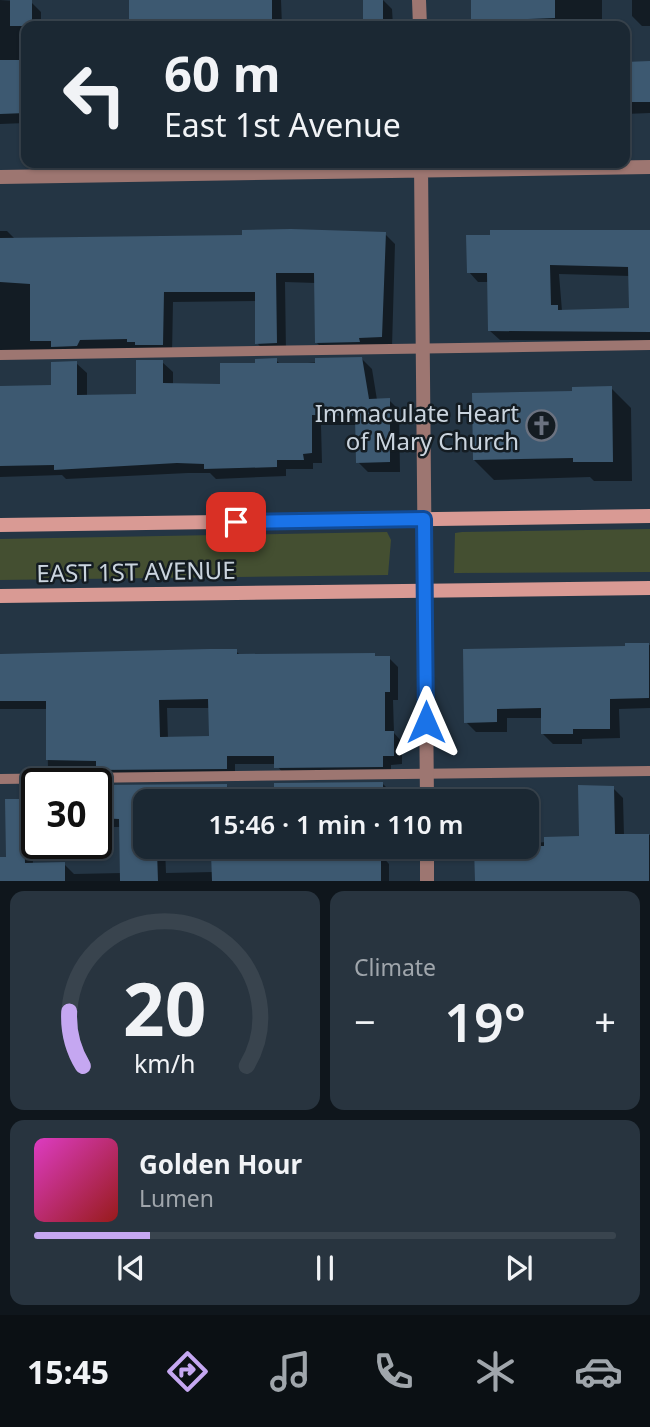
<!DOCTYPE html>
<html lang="en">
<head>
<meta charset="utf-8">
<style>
  :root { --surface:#1b2833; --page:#28343f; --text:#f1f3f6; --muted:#a0a6ac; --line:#39444e; --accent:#c5a7f1 }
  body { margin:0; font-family:"Noto Sans",sans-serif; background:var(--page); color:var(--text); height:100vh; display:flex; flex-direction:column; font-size:26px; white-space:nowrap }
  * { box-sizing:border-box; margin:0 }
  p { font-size:23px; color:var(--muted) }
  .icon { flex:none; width:38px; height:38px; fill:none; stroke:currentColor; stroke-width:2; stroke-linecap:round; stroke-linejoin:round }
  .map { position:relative; height:881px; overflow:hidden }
  .sheet { display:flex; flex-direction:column; gap:10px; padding:10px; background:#0f161c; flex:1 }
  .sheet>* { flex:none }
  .hud { position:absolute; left:21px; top:21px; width:609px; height:147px; border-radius:14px; box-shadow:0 2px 5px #0004,0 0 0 2px var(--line); background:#1b2833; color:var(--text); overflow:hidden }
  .speed { position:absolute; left:21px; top:768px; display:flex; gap:14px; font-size:35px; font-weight:700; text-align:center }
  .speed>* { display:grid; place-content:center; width:91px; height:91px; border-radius:50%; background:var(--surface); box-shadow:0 2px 5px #0004,0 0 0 2px var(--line); line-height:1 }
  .speed .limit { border:4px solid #111; border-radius:10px; background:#fff; color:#111 }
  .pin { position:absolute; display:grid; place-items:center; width:60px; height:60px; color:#fff; margin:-30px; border-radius:14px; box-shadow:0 4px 10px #0006 }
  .me { position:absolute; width:77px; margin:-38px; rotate:0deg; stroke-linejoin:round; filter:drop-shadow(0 0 5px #0008) }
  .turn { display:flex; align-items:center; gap:24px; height:147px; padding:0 28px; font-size:32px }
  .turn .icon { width:91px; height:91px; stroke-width:2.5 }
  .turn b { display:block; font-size:49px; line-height:60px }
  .big { font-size:52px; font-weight:600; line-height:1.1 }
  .sheet .card { flex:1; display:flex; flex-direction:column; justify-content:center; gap:10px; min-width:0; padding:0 24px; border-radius:14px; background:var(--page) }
  .sheet .dial { align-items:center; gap:0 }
  .dial svg { height:182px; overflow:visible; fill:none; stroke:var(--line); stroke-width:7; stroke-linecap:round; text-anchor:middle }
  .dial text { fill:var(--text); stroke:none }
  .song { display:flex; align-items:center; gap:21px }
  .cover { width:84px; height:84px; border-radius:10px; background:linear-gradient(135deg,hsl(310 70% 55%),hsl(0 70% 35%)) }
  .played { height:7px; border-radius:4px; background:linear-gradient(90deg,var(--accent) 20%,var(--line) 20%) }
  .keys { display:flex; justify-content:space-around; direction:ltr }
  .heat { display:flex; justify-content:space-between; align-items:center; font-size:38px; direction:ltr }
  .sheet .tiles { flex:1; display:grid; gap:10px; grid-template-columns:1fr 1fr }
  .card:last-child { grid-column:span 2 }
  .trip { position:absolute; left:133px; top:789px; width:406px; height:70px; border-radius:14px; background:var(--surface); box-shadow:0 2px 5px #0004,0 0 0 2px var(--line); font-weight:600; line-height:70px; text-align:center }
  .menu { display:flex; height:112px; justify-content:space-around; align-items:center; background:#0b1014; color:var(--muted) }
  .menu .icon { width:49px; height:49px }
  .menu .active { color:var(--accent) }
  .menu b { font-size:32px; color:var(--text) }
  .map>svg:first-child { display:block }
  .green { fill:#444f31 }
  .shadow { fill:#0007; fill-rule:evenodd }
  .building { fill:#3d5971; fill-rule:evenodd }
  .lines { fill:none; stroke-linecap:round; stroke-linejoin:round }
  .service { stroke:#9d7671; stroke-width:10 }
  .minor { stroke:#9d7671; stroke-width:14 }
  .secondary { stroke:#d99a94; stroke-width:14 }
  .route-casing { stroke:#114b97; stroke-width:18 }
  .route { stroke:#1a73e8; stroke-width:12 }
  .labels { text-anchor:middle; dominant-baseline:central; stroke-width:5; stroke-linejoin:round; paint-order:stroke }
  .poi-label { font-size:24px; fill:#cad4de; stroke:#141c22; text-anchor:end }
  .street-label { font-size:24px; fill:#cad4de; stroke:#141c22 }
</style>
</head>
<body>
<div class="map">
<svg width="650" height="881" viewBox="0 0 650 881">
  <rect width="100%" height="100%" fill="#243544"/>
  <!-- green -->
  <path class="green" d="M650,529V572L454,573L455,533L462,532Z
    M387,532L391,540L388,575L0,580V539Z"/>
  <!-- shadow -->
  <path class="shadow" d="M0,0L31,2L41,12V26H26V123L0,124Z
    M131,0H281L282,26H131Z
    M364,0H383L392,9L393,26H364Z
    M472,0H602V26H473Z
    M632,0H650V26H642L632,16Z
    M625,63H650V113L625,114Z
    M0,231H7L15,239L385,234L395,244L392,347L326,352L316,342V283L285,282L286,353H267L257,343V301L173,302L172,354L0,351Z
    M650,231V341L500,340L490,331L489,282H478L469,272ZM559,274L630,276L631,310L562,311Z
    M362,359L372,369L377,400H389L399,410L400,472H368L358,462L357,425H321L322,463H313V469H286V476L216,479L210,473H188L66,479L62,475L0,477V388L53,387L76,363L87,373V396H138L162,362L173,372V385H221L257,365L276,360L281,365Z
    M611,388L631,408L632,481H594L590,477L494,480L474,460L573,393Z
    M627,645H650V708L619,709L620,738L582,739V744H553L543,734V718H507V732H476L466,722L627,648Z
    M236,651L241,656L374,655L378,658H389L398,667V700H393L394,733L402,742V764L391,765V775L285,776L276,764H235V777L57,779L48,770L47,709H0V656ZM167,708H210L211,738L168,739Z
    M382,783L391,792V802H145V847H165L166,873L213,872V847H253V862L381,855L389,864V881H0V859H7V801L37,800V793V828L32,829L33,865L64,864L74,874L122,873L121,827H96V787L226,785L235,797H276Z
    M613,788L623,798L624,836L650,835V881H477L527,844L581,838Z"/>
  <!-- building -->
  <path class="building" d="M10,0H32V26H10Z
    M129,0H272V24L129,21Z
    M363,0H383V22H363Z
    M471,0H555V18L471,21Z
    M0,60H26V113L0,114Z
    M650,61V102H625V62Z
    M291,229L386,232L382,337L359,338L360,342L315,343L314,273H276L277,343L255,344V292H164L163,345H135V342H127V339L80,340L77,346L51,347V341H30V284L0,282V238L242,235V230Z
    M490,230H650V332L488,331L487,273H467L466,235H490ZM550,265L628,267L629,308L558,310V305H551Z
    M362,357L369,399L390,398V462L356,463L355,416L312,415V453L303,454L304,460H277V467L204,469V464L177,463L54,470V465L0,466V386L51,385V362L77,361V395L136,394V360H163V383L220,384V363H255V359L277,358V363H315V358Z
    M612,386L613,462H573V458L473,460L472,393L572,391V387Z
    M625,643H649V698L610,699V729H573V734H541V708L497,709V722L464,723L463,649L625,646Z
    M209,649H237V654L375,653V656H390V692H385V731H394V756H383V767L274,768V756H227V769L96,770V761L46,760V701H0V654ZM208,699L209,736L160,737L159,700Z
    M383,782V802H274V783Z
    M227,784V802H145V851H157L158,881H120L119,819L96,818V785Z
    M578,785L614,786L615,834H649V881H475L474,847L544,846V837L579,836Z
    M5,799H37V820H24L25,863L65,862V881H0V857H6Z
    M211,853H238V857H245V861L381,854V881H212Z"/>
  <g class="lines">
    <!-- service -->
    <path class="service" d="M0,355L650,345
      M0,779L650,771"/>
    <!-- minor -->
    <path class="minor" d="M419,0L420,26
      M421,164L427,802
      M0,177L650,167
      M427,847V881"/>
    <!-- secondary -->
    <path class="secondary" d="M0,525L650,516
      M0,596L650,588"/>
  </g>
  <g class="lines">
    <defs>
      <path id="route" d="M236,522L424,519L426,722"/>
    </defs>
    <!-- route casing -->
    <use href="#route" class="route-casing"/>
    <!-- route -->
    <use href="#route" class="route"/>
  </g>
  <!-- icons -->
  <defs>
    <symbol id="church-ring" viewBox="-11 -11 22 22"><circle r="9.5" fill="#141c22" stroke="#6b7280" stroke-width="1.5"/><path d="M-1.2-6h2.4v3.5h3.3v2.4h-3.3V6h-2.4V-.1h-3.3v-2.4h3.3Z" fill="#6b7280"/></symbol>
  </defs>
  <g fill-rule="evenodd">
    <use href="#church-ring" x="524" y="408" width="35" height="35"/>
  </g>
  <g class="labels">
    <!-- poi labels -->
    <g class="poi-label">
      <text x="519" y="412">Immaculate Heart<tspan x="519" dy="28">of Mary Church</tspan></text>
    </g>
    <!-- street labels -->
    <g class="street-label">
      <text transform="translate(136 571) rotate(-1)">EAST 1ST AVENUE</text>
    </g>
  </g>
</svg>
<div class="speed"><div class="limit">30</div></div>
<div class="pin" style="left:236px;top:522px;background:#d93025"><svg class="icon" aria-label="arrive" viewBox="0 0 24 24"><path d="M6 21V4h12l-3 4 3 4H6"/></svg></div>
<svg class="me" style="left:426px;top:722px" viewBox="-20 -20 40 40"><path d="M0-17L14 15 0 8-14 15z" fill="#1a73e8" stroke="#fff" stroke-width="4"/></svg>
<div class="trip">15:46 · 1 min · 110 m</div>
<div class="hud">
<div class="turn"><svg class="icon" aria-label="left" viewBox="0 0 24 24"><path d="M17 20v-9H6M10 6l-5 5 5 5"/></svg><div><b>60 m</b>East 1st Avenue</div></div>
</div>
</div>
<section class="sheet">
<div class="tiles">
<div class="card dial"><svg viewBox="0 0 100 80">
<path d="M14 69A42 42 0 1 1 86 69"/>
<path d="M14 69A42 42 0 0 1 8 45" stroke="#c5a7f1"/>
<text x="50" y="56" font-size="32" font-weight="700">20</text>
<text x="50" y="72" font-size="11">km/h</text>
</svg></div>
<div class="card"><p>Climate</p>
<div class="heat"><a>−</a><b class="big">19°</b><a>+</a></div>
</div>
<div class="card">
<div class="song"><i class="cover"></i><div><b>Golden Hour</b><p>Lumen</p></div></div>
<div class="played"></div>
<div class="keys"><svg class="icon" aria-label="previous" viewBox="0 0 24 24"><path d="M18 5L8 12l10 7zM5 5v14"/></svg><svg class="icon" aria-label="pause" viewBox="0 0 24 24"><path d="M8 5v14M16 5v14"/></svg><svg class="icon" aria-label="next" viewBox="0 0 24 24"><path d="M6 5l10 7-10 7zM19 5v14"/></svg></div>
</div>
</div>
</section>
<nav class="menu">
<b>15:45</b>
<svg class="icon active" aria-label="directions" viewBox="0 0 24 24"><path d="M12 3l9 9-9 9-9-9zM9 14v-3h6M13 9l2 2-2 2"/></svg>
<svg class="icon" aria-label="music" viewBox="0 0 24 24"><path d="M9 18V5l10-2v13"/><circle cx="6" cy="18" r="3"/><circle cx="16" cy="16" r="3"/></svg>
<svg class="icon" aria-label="phone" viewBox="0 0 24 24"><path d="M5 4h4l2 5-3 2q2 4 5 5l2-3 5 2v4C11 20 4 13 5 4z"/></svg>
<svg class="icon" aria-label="climate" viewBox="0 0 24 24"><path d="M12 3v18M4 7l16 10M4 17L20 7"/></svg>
<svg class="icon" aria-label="car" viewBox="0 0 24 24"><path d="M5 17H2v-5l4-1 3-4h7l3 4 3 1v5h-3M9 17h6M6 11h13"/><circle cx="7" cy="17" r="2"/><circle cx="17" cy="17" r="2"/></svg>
</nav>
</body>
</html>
